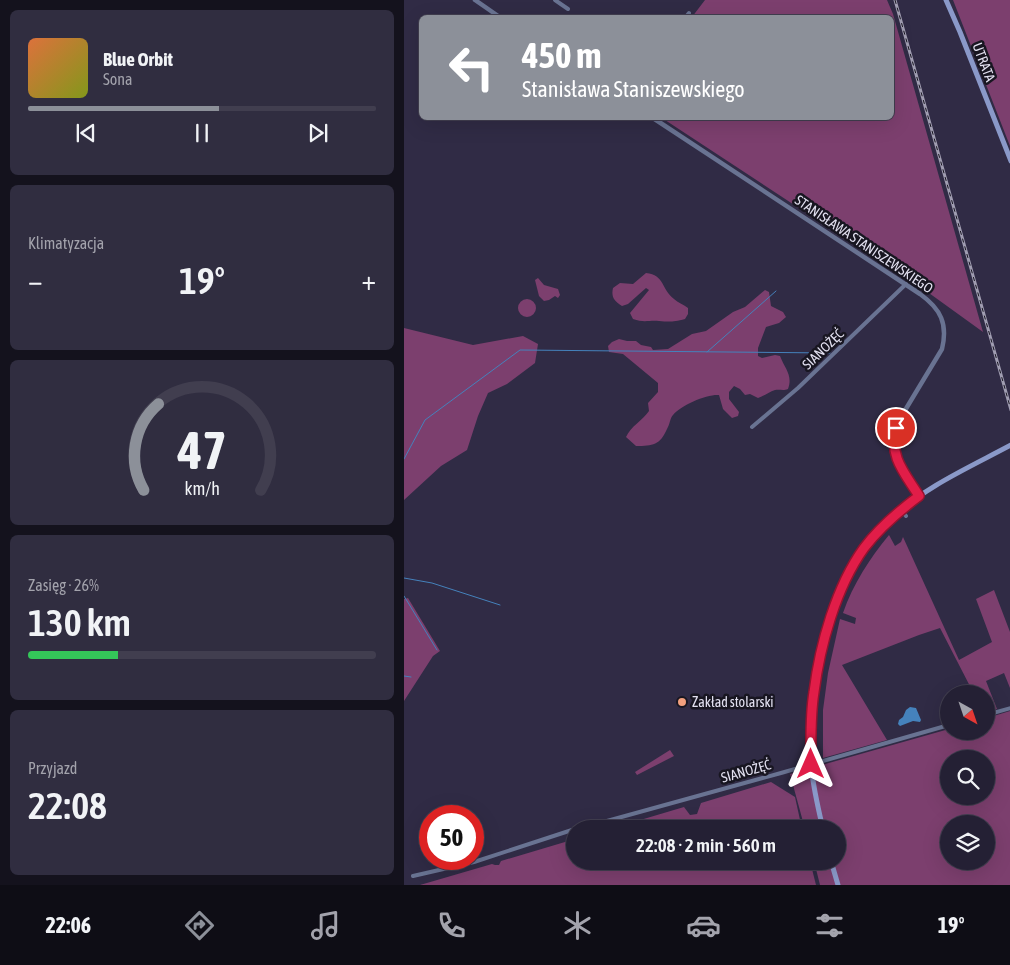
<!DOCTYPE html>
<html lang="pl">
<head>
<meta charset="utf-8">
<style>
  :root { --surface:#242034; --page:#302d40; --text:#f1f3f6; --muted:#a3a3ac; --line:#413e4f; --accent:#8c9099 }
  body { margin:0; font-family:"Asap Condensed",sans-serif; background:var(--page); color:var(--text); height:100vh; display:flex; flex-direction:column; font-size:19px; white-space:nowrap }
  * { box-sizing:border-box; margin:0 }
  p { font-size:16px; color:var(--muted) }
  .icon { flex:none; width:28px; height:28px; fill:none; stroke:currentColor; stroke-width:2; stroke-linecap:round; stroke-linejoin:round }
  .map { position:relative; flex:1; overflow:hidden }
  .drawer { display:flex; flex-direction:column; gap:10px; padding:10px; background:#14121d; width:404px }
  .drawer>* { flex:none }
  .banner { position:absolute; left:15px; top:15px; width:475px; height:105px; border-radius:8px; box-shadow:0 5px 20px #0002,0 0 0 1px var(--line); background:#8c9099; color:#fff; overflow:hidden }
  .needle { width:32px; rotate:140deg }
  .tools { position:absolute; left:536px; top:685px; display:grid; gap:10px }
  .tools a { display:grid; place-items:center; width:55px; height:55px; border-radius:50%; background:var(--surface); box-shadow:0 5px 20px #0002,0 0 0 1px var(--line); font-size:25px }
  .speed { position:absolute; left:15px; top:805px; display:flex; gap:10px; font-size:25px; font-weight:700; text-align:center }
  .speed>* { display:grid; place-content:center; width:65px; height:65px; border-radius:50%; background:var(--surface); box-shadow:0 5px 20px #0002,0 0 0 1px var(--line); line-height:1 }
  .speed .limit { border:8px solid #d22; background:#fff; color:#111 }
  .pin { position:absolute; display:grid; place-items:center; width:42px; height:42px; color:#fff; margin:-21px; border:2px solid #fff; border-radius:50%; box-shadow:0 1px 5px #0007 }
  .me { position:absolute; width:55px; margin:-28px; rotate:0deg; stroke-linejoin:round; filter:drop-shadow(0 0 4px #0008) }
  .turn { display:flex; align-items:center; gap:18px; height:105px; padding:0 20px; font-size:22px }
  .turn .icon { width:65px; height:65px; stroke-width:2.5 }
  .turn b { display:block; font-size:35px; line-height:42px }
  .big { font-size:38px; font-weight:600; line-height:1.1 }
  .drawer .widget { flex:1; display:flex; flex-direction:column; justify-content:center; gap:8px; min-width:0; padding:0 18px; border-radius:8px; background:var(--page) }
  .drawer .dial { align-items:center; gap:0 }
  .dial svg { height:130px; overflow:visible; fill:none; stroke:var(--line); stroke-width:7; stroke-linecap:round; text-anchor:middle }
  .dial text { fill:var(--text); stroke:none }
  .song { display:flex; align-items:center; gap:15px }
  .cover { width:60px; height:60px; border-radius:8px; background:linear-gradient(135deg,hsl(20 70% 55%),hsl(70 70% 35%)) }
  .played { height:5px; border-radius:2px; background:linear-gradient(90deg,var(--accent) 55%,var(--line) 55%) }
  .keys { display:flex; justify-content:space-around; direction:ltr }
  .heat { display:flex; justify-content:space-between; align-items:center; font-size:28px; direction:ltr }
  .charge { height:8px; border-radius:4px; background:linear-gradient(90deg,#34c759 26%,var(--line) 0) }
  .trip { position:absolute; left:162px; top:820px; width:280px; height:50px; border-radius:25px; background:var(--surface); box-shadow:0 5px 20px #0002,0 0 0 1px var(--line); font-weight:600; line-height:50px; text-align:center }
  .tabs { display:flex; height:80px; justify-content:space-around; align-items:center; background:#0e0d15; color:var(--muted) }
  .tabs .icon { width:35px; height:35px }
  .tabs .on { color:var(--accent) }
  .tabs b { font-size:22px; color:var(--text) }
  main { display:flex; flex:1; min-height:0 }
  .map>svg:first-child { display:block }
  .green { fill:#7c3f6e; fill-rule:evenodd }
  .water { fill:#4582bc }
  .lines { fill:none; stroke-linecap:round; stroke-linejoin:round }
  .stream { stroke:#4582bc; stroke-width:1 }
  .minor { stroke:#697392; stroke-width:4 }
  .tertiary { stroke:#697392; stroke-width:4.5 }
  .secondary { stroke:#8a99c9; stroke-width:5 }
  .rail-casing { stroke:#a09db1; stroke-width:3 }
  .rail { stroke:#181621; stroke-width:1; stroke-dasharray:4; stroke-linecap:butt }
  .route-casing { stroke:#92132f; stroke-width:12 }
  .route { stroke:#e11d48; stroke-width:9 }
  .poi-dot { fill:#f2a07f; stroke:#181621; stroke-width:2 }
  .labels { text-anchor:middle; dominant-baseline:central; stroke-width:5; stroke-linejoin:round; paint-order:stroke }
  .street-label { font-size:14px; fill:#e3e1f1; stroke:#181621 }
  .poi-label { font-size:14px; fill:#e3e1f1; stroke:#181621; text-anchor:start }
</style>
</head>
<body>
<main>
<section class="drawer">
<div class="widget">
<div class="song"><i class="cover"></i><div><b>Blue Orbit</b><p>Sona</p></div></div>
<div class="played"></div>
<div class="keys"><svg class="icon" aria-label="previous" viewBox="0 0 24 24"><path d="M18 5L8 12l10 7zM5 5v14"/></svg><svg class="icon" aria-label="pause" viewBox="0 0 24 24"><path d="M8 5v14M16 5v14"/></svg><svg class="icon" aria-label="next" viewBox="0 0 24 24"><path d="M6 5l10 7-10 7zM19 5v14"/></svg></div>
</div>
<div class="widget"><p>Klimatyzacja</p>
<div class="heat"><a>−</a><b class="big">19°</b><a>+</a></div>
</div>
<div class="widget dial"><svg viewBox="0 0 100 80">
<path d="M14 69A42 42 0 1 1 86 69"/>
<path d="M14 69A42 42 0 0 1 23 16" stroke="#8c9099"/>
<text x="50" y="56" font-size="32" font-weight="700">47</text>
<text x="50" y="72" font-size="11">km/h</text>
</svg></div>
<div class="widget"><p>Zasięg · 26%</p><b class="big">130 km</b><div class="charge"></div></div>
<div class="widget"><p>Przyjazd</p><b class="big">22:08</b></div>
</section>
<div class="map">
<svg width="607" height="885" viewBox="0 0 607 885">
  <rect width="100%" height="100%" fill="#302b45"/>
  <!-- green -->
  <path class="green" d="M301,0H483L489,14L579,332L482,262L474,260L258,118H488V18L288,17Z
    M549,0H606V146Z
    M242,273C261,275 257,289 270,299C274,303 279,304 284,308V314L281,319C269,322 266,322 255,321C245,320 240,323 229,319L226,313L245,290L242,288L224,304L218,306C210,301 207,297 209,288L216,283L229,284Z
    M134,278L140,285L154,289L156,295L154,298L151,296L145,300L140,301L135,296L131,280Z
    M361,290L365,292L367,306L379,312L382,317L375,323L362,327L354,348V356L358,358L371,355L376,356C381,369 389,375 384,389C379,391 376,389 371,390C365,392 360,396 354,398L346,394L341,395L336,389L330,386L325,392V399L335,412L334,416L328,418L319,409L315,395C303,394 277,405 269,415C266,418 266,424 263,429C256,445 249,446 232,446L222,437C227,426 238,421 245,411L244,403L254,392V383L219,354L205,352L204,346L208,342L215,339L223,341H232L237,345L247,347L249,350L264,349L288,334L302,331L329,312L341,307Z
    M114 308a9 9 0 1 1 18 0a9 9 0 1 1-18 0Z
    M0,328L69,345L119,336L134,344L131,363L103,384L84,393L74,416L63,450L37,466L0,500Z
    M485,535L491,546L497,542L499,537L555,660L588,642L572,599L590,590L606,632V688L600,673L582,681L593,709L583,712L582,694H570L536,628L515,635L438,665L483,740L419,758V710L424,673L436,619L451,624L452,618L439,613C449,584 466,558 485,535Z
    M4,598L36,651L29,656L0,701V599Z
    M606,711V885H416L410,861H434V829H401L386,774L545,729V731H582L583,718ZM545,759H582V796H545ZM545,824H582V861H545Z
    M266,750L270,756L233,775L231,772Z
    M367,782L391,797L398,829H206L280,807L286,815L293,814L297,803Z
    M171,839V861H406L412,885H16L88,864L91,865H95L97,861Z"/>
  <!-- water -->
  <path class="water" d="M506,707L512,708L517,720L516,722L509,721L496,726L494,724L495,720L499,717L502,710Z"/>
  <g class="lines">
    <!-- stream -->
    <path class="stream" d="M303,352L372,291
      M0,459L21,420L116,350L426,353
      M0,578L28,583L96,605
      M0,596L33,650
      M0,676L7,677"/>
    <!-- minor -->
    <path class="minor" d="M151,0L164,9
      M281,18L285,13
      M348,427L394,388L502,284
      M497,510L502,516
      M582,715L607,708
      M174,829L377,773L545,725
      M9,876L70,862L171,829"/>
    <!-- tertiary -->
    <path class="tertiary" d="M71,0L97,18
      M249,118L516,294C537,309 544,324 538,349L497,417C479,451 497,467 515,496"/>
    <!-- secondary -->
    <path class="secondary" d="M542,0L556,32L607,161
      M419,829C414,808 409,786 407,765C404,729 409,691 417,656C430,602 446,558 487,519C520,487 566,467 607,445
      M427,861L434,885"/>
    <defs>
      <path id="rail" d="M491,0L607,410"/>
    </defs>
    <!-- rail casing -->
    <use href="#rail" class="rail-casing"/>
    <!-- rail -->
    <use href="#rail" class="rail"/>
  </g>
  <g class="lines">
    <defs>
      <path id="route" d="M407,764C407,740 406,716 410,692C416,645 432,587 460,548C475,528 495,511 515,496C500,472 485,457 492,428"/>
    </defs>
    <!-- route casing -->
    <use href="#route" class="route-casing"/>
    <!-- route -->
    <use href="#route" class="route"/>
  </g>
  <!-- markers -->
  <circle class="poi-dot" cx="278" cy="702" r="5"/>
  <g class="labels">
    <!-- street labels -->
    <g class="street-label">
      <text transform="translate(580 62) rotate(69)">UTRATA</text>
      <text transform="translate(460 244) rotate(34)">STANISŁAWA STANISZEWSKIEGO</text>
      <text transform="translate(419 349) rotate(-44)">SIANOŻĘĆ</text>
      <text transform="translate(342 771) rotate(-16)">SIANOŻĘĆ</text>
    </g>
    <!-- poi labels -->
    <g class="poi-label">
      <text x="288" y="702">Zakład stolarski</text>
    </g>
  </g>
</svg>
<div class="tools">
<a><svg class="needle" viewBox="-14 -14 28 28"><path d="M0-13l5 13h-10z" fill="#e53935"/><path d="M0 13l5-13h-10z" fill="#a3a3ac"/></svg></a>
<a><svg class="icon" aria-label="search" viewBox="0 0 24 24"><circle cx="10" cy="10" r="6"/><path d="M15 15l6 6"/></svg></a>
<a><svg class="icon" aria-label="layers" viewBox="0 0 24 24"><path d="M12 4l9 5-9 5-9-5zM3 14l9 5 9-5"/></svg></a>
</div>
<div class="speed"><div class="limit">50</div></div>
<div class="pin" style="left:492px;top:428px;background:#d93025"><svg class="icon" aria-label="arrive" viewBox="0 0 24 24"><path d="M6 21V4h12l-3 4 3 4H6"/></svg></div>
<svg class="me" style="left:407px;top:764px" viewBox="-20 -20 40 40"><path d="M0-17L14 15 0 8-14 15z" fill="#e11d48" stroke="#fff" stroke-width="4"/></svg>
<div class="trip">22:08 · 2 min · 560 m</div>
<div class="banner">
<div class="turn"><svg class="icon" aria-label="left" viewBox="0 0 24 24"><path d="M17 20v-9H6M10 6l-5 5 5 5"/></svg><div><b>450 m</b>Stanisława Staniszewskiego</div></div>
</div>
</div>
</main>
<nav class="tabs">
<b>22:06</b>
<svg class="icon on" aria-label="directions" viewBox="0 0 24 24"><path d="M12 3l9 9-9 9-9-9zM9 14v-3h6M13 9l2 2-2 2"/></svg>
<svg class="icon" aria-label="music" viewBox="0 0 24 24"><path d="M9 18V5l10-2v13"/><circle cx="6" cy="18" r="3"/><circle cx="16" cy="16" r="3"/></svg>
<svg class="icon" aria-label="phone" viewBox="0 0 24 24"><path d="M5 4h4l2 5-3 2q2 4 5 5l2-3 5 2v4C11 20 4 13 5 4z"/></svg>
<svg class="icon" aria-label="climate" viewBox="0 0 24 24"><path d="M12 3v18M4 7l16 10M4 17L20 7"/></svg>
<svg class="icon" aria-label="car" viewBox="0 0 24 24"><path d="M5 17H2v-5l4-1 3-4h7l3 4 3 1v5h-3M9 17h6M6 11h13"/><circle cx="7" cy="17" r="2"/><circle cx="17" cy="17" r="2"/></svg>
<svg class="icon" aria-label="filters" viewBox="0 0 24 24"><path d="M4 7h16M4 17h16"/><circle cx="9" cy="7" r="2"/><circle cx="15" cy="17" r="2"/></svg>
<b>19°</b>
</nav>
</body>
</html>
